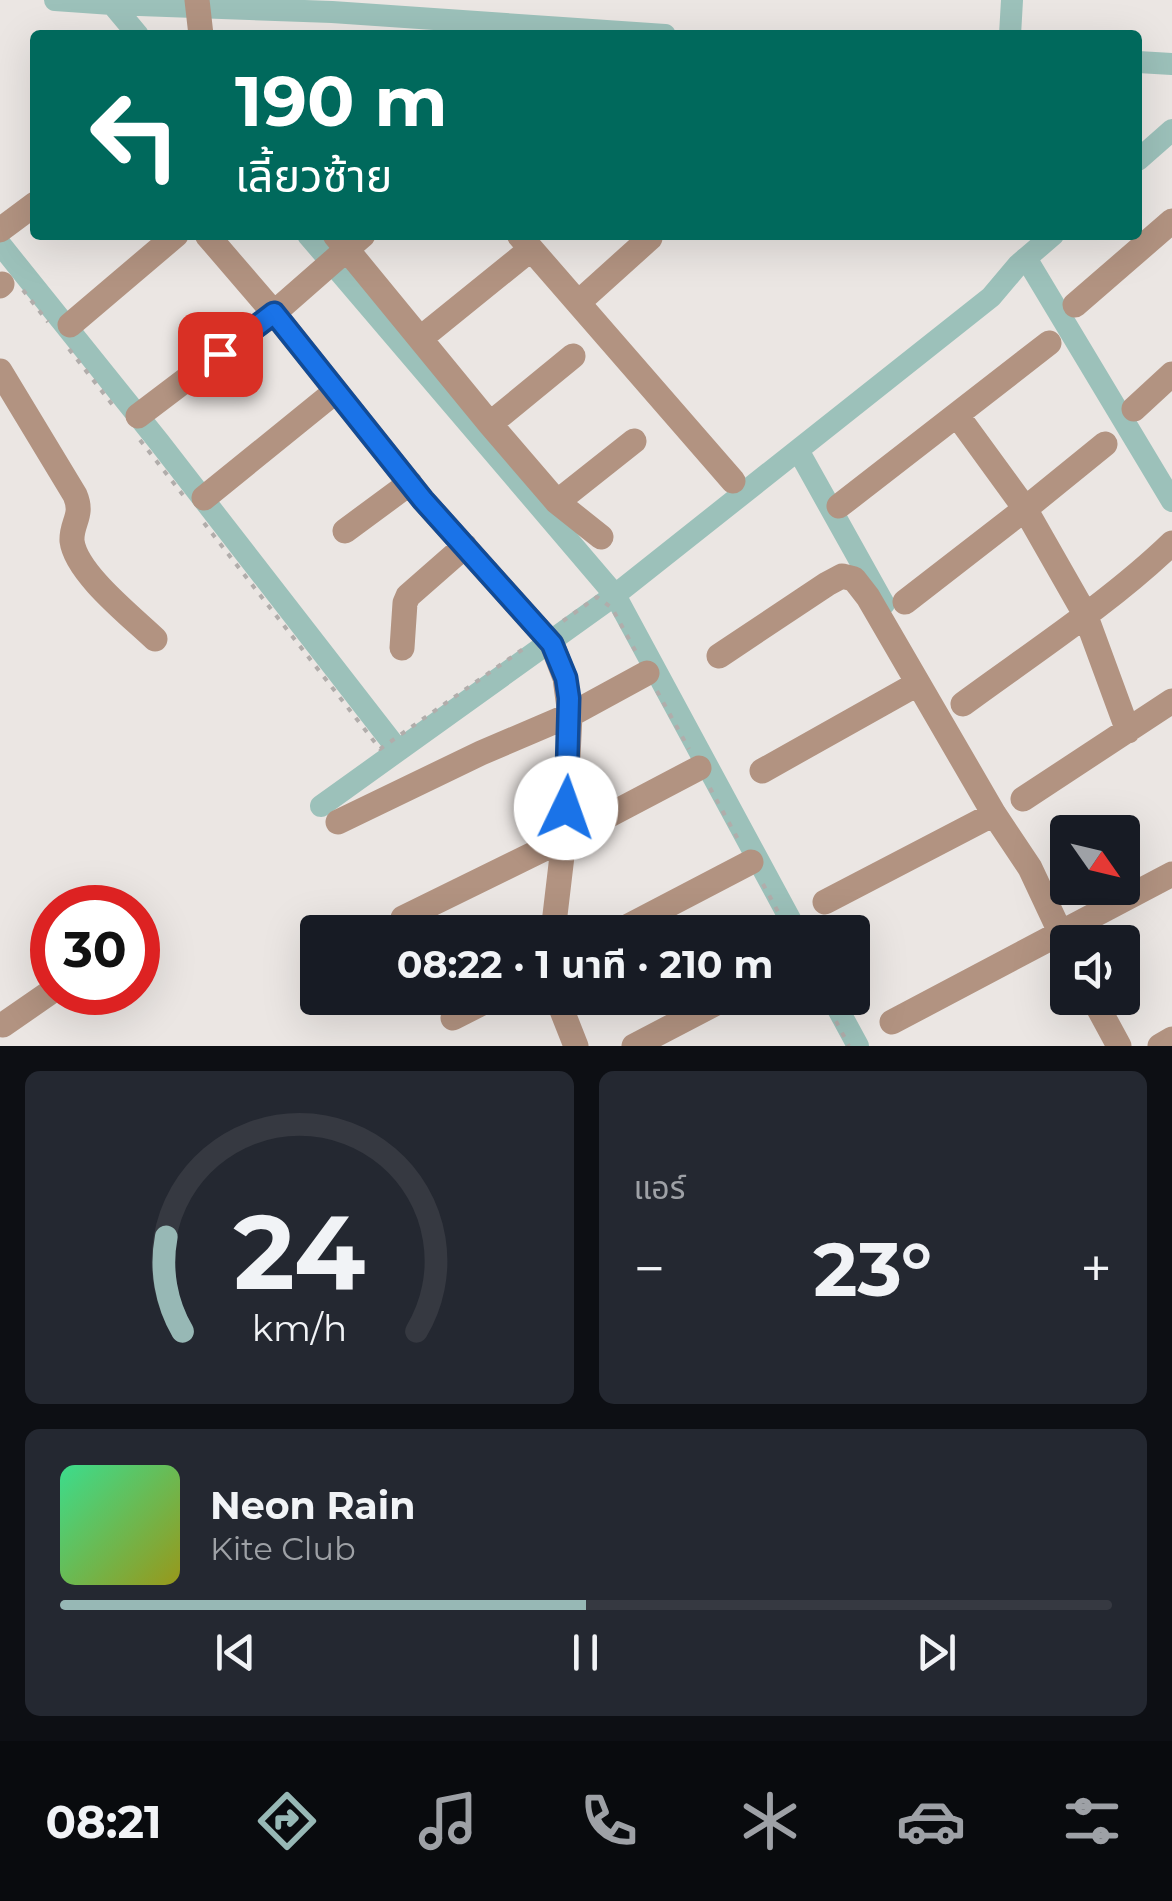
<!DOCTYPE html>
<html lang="th">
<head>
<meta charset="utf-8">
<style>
  :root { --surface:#171b24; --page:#242831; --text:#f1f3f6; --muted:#9ea1a6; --line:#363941; --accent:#97b8b5 }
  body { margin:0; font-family:Montserrat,"Noto Sans Thai",sans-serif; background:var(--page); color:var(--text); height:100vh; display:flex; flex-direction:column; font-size:38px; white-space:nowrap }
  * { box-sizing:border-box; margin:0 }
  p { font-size:32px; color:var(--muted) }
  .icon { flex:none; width:55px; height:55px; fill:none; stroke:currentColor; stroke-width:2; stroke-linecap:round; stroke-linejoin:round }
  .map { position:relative; height:1046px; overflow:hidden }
  .details { display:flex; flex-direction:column; gap:25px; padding:25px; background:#0d0f14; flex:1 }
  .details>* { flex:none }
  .guide { position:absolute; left:30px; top:30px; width:1112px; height:210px; border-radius:10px; box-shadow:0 10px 40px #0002; background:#00695c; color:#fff; overflow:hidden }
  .needle { width:65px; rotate:124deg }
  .tools { position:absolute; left:1050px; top:815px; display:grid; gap:20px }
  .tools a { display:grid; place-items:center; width:90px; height:90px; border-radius:10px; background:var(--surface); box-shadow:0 10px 40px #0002; font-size:50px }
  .speed { position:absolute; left:30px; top:885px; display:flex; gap:20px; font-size:50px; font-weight:700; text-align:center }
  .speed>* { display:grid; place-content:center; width:130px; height:130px; border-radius:50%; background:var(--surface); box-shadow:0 10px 40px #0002; line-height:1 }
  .speed .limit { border:15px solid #d22; background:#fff; color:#111 }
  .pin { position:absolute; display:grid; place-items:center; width:85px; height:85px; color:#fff; margin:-42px; border-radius:20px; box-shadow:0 5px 15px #0006 }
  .me { position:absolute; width:110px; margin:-55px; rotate:3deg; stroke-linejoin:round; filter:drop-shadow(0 0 8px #0008) }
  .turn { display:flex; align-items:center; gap:35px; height:210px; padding:0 40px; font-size:45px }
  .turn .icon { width:130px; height:130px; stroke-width:2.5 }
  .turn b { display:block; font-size:70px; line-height:85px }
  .big { font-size:75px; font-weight:700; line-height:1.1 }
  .details .widget { flex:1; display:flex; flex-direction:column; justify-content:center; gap:15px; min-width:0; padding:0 35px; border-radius:15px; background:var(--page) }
  .details .dial { align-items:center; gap:0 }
  .dial svg { height:260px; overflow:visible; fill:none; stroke:var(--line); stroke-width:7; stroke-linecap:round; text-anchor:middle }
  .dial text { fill:var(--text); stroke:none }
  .song { display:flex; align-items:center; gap:30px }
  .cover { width:120px; height:120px; border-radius:15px; background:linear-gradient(135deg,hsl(150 70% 55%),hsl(60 70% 35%)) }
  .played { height:10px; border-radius:5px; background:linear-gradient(90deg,var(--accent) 50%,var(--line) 50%) }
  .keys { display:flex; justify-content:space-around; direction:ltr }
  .heat { display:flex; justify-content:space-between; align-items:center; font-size:55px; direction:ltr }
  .details .tiles { flex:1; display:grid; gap:25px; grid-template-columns:1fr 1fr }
  .widget:last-child { grid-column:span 2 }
  .trip { position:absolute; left:300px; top:915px; width:570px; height:100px; border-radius:10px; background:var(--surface); box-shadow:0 10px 40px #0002; font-weight:700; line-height:100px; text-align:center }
  .dock { display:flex; height:160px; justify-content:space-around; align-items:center; background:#090b0e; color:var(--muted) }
  .dock .icon { width:70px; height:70px }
  .dock .selected { color:var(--accent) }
  .dock b { font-size:45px; color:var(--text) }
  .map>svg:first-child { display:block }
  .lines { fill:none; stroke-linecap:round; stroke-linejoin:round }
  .canal { stroke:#9cc1ba; stroke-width:22 }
  .path { stroke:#b1adab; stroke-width:4; stroke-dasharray:5 8; stroke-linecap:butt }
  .minor { stroke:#b29381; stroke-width:25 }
  .route-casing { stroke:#114b97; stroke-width:25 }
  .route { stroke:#1a73e8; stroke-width:18 }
</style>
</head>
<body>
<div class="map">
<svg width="1172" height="1046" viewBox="0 0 1172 1046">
  <rect width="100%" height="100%" fill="#ebe6e3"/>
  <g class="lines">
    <!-- canal -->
    <path class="canal" d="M55,0L112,4L332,12L665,35
      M112,4L138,35
      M1010,35L1012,0
      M1138,62L1172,64
      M1138,160L1172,130
      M308,235L615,595L797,932
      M0,244L159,442L398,750
      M1026,258L1172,501
      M798,450L884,604
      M321,806L615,595L991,297L1018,265L1053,235
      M832,998L858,1046"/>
    <!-- path -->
    <path class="path" d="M23,290L48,322
      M69,349L115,408
      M140,440L183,495
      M204,523L380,749L526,647
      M563,621L597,597L612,608L636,652
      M657,691L689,749
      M710,788L739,841
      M763,884L789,932
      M824,998L849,1046"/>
    <!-- minor -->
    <path class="minor" d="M197,0L201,35
      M0,230L35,204
      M207,235L274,313L423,500L552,644L565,678L570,715L564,839L553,932
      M335,235L490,424L557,502L601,537
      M519,235L733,481
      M0,286L2,284
      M579,302L650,238
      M1075,305L1172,221
      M70,325L176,235
      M421,338L531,249
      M0,371L75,495C84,516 71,522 72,541C76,573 131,616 155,639
      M1134,409L1172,374
      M957,415L1024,507L1085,614L1128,731
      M138,416L274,313L363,235
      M490,424L573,356
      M204,498L336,391
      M557,502L634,441
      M839,506L1049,343
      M345,531L410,483
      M905,602L1025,509L1105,444
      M402,648L405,603L408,596L465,546
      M719,656L827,584L842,576L854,579L868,597L994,814L1030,868L1068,949
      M963,704C1031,654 1112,601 1172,543
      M762,771L917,684
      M1023,799L1172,701
      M338,822L481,753L570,715L647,673
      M825,902L994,814
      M403,918L564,839L699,768
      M617,932L751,862
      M557,998L576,1046
      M1093,998L1119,1046
      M453,1018L492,998
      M892,1022L1172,874
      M3,1025L52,991
      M634,1046L726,998
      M1160,1046L1172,1039"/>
  </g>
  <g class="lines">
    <defs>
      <path id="route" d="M220,354L274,313L423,500L552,644L566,678L569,698L566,808"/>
    </defs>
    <!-- route casing -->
    <use href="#route" class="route-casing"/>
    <!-- route -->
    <use href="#route" class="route"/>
  </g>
</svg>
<div class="tools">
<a><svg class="needle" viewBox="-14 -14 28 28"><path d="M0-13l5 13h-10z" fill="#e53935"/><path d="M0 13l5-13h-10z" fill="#9ea1a6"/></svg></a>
<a><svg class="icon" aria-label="sound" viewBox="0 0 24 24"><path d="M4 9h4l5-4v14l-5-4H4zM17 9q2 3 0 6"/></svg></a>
</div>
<div class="speed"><div class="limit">30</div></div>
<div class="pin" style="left:220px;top:354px;background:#d93025"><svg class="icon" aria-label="arrive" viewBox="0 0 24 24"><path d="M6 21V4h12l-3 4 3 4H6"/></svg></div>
<svg class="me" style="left:566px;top:808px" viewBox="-20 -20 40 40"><circle r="19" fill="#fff"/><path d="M0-13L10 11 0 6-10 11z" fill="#1a73e8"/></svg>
<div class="trip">08:22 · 1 นาที · 210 m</div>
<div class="guide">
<div class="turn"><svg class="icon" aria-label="left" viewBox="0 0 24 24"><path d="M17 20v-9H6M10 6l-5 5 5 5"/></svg><div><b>190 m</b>เลี้ยวซ้าย</div></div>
</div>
</div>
<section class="details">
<div class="tiles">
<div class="widget dial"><svg viewBox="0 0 100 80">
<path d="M14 69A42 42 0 1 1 86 69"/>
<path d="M14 69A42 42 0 0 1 9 40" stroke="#97b8b5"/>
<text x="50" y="56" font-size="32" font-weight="700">24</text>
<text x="50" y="72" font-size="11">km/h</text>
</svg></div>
<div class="widget"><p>แอร์</p>
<div class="heat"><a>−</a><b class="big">23°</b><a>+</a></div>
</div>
<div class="widget">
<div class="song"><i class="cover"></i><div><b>Neon Rain</b><p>Kite Club</p></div></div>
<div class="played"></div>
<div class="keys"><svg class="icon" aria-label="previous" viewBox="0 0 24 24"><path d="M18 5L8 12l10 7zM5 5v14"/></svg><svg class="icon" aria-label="pause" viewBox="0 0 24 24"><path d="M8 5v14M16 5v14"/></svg><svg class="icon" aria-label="next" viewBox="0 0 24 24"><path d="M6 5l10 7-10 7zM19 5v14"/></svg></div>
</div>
</div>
</section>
<nav class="dock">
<b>08:21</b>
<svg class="icon selected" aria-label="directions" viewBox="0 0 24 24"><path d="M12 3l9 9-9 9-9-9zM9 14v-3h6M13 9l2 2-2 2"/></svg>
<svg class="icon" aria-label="music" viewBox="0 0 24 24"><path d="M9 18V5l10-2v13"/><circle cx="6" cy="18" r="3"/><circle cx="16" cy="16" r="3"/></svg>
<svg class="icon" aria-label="phone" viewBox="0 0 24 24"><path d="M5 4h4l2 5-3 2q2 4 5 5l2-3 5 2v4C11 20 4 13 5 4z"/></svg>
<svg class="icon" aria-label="climate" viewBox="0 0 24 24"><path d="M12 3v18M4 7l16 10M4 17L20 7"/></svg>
<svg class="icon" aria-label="car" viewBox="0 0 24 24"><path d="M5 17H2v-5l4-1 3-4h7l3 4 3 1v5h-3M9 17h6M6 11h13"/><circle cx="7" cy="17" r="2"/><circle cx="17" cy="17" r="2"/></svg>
<svg class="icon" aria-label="filters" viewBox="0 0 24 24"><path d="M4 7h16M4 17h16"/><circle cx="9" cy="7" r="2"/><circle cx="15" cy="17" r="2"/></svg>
</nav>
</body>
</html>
